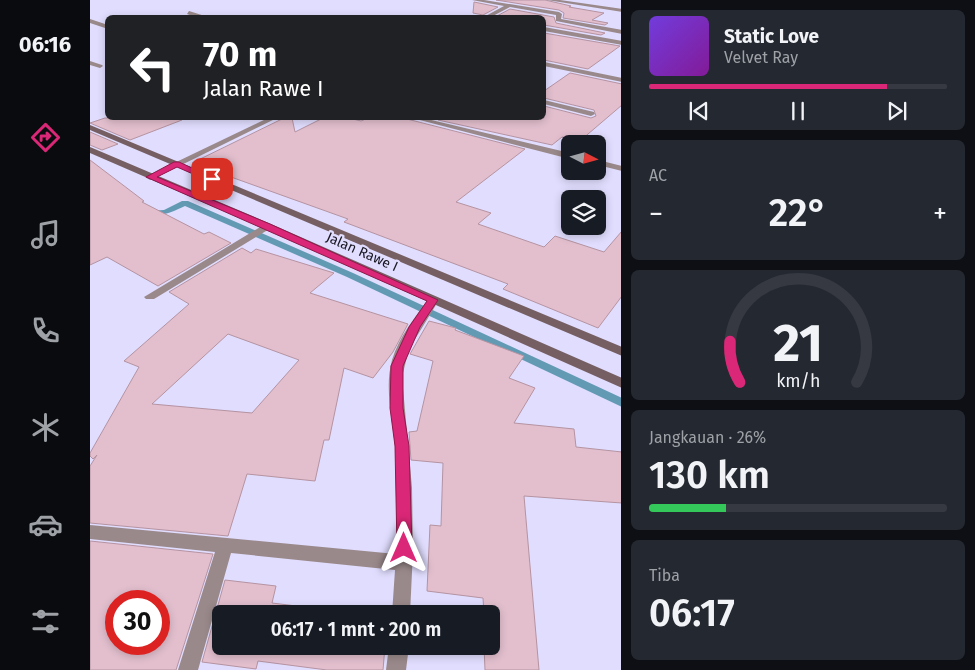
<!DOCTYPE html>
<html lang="id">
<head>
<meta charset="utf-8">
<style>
  :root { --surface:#171b24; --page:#242831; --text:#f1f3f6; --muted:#9ea1a6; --line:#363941; --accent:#db2777 }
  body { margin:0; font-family:"Fira Sans",sans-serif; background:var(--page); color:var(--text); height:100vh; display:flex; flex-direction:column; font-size:19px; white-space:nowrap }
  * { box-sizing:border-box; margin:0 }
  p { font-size:16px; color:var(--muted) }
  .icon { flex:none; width:28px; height:28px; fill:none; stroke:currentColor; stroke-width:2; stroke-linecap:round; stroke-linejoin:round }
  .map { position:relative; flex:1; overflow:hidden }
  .panel { display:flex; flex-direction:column; gap:10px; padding:10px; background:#0d0f14; width:354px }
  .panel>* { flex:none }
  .top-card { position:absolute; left:15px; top:15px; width:441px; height:105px; border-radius:8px; box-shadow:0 2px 8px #0003; background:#202124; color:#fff; overflow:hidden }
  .needle { width:32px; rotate:96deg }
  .fabs { position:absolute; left:471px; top:135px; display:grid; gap:10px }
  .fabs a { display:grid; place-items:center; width:45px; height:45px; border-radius:8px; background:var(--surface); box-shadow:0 2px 8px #0003; font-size:25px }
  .speed { position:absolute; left:15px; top:590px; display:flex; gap:10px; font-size:25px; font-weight:700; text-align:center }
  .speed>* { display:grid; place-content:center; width:65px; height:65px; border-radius:50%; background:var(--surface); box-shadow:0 2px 8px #0003; line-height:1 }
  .speed .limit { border:8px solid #d22; background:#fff; color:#111 }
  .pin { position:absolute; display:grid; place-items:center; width:42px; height:42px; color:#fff; margin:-21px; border-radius:10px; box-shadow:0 2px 8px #0006 }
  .me { position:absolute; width:55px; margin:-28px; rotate:0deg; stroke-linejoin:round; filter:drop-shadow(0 0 4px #0008) }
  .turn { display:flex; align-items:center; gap:18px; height:105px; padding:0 15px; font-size:22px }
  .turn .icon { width:65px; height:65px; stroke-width:2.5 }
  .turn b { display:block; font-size:35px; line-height:42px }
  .big { font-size:38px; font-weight:600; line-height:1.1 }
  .panel .card { flex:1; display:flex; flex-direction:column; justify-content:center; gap:8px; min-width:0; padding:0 18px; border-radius:8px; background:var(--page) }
  .panel .dial { align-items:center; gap:0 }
  .dial svg { height:130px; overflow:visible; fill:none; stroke:var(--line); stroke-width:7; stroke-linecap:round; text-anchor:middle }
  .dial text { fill:var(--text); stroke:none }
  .song { display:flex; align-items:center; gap:15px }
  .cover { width:60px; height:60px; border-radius:8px; background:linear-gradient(135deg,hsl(260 70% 55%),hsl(290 70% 35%)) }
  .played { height:5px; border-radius:2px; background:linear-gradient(90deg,var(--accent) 80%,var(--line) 80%) }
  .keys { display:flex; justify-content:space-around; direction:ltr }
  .heat { display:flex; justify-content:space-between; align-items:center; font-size:28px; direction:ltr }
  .charge { height:8px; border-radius:4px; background:linear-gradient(90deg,#34c759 26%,var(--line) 0) }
  .trip { position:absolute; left:122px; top:605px; width:288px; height:50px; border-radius:8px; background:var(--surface); box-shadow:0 2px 8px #0003; font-weight:600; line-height:50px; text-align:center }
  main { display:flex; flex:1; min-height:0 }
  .dock { display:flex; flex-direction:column; width:90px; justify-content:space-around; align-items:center; background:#090b0e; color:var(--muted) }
  .dock .icon { width:35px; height:35px }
  .dock .selected { color:var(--accent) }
  .dock b { font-size:22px; color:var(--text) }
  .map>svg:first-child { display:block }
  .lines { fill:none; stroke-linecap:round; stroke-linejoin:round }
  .stream { fill:#639ab3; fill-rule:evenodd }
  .building { fill:#e3bfce; stroke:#b593a1; fill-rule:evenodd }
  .minor { fill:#9a898b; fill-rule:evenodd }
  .secondary { fill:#765f63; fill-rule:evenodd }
  .route { fill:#db2777; stroke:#8e194d }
  .labels { text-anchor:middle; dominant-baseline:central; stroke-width:4.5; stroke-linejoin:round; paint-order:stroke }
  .street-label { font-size:14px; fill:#181621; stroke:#e0ddfe }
</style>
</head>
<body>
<main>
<nav class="dock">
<b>06:16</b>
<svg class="icon selected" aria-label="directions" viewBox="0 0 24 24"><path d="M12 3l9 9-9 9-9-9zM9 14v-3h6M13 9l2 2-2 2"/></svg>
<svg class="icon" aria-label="music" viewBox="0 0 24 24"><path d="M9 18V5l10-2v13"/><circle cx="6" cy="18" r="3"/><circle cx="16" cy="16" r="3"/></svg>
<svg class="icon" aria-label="phone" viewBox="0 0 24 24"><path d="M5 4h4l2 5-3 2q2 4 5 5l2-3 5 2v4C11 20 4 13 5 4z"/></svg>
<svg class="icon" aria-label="climate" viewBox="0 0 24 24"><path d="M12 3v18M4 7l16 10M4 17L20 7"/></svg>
<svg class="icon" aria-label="car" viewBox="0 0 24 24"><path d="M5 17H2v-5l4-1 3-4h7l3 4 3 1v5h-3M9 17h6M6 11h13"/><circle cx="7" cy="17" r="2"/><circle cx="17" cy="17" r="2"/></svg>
<svg class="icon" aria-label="filters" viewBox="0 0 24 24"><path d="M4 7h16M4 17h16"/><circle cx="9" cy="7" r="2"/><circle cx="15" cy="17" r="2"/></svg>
</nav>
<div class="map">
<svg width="532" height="670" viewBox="0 0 532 670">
  <rect width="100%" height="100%" fill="#e0ddfe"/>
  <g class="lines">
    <!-- stream -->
    <path class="stream" d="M92,201H98L263,273L532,398V407L257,277L95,206C84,211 66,220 55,213L59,211L74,210Z"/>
  </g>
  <!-- building -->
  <path class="building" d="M406,0H455L481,6L479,7L514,13L502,20L518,23L515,25L473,18L474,13L469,10Z
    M384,2L408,7L393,15L383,13Z
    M420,9L464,17L466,23L515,33L511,35L454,25V18L405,17Z
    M454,33L530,46L498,69L454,60Z
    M480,73L532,84V105L491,140L472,137L462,145L348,120V118H454V106L501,118L506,116L504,110L454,98V91Z
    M15,118H91L92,120L40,140L0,123Z
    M194,118H202L205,132L233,118H259L271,121L278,118H313L435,149L366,202L401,213L388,224L454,247L465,236L514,252L532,231V296L508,328L413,289L418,284L254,222L258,219L102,163Z
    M0,132L28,144L12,150L0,145Z
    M0,160L54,201L52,202L114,234L119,232L141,243L68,286L17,257L0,265Z
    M152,248L161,253L166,249L244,273L220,293L318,324L303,352L283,378L254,368L239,440H234L225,481L157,474L138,536L0,523V466L7,455L3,459L0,456V453L49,367L34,361L99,304L79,292ZM138,334L209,360L162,413L62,404Z
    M339,321L366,328L365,330L434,356L419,378L445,388L424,423L484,429L486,447L532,452V503L434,496L449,670H395L394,646H401V614H394L393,598L337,591L340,525L351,526L353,463L321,460L319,432L327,431L343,361L320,354Z
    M0,541L123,554L86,670H0ZM26,601H69V644H26Z
    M135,580L186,586L182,603L263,613L264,606L299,611V614H131V646H295L293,670H237L168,661L166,669L112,662Z"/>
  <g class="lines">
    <!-- minor -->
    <path class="minor" d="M382,0H394L469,12L472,14L471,19L532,30V34L466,21V15L420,7L399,18H392L414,6Z
      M457,0H470L532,9V12Z
      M99,11L118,17V18H108L97,14Z
      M0,19L18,25V29L0,23Z
      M454,27L532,41V45L454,31Z
      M0,61L12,65L13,66L10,68L0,65Z
      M454,62L532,78V82L454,66Z
      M454,100L504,112L505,114L501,116L454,104Z
      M178,118H187L63,179L60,180L55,177Z
      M322,118H333L480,153V159Z
      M508,160L532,166V171L508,165Z
      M177,223L182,226L181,228L64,299H56L54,297Z
      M343,296L349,300L319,349L312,377L322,488L323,551L320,614H302L305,570L141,553L108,670H88L125,552L0,539V525L306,554C307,519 307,483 305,447C303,418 294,389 302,360C309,337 325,317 339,298Z
      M299,646H319L316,670H296Z"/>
    <!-- secondary -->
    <path class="secondary" d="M0,125L532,347V356L0,130Z
      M0,147L181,224L532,378V388L173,228L0,153Z"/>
  </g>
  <!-- route -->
  <path class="route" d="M84,162H89L126,179L119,181L87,167L67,177L180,224L348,300L330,327L313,366V408L319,446L322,548L320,553L314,555L309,553L307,548L305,446L300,408L301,366L319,327L337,301L56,177Z"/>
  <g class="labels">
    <!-- street labels -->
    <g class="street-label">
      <text transform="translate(272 252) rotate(24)">Jalan Rawe I</text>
    </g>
  </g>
</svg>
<div class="fabs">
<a><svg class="needle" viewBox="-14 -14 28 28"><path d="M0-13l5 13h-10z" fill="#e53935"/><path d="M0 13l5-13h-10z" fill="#9ea1a6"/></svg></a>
<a><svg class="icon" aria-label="layers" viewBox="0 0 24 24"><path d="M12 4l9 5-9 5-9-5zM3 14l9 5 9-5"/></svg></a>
</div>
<div class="speed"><div class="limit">30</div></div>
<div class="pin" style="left:122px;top:179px;background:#d93025"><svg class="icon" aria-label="arrive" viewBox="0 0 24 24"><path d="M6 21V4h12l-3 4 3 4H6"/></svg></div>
<svg class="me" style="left:314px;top:548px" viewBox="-20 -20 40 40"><path d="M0-17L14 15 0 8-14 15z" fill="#db2777" stroke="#fff" stroke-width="4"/></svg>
<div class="trip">06:17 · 1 mnt · 200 m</div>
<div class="top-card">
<div class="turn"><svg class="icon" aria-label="left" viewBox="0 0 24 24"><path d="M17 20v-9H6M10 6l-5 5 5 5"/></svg><div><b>70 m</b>Jalan Rawe I</div></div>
</div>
</div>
<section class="panel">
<div class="card">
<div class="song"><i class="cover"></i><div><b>Static Love</b><p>Velvet Ray</p></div></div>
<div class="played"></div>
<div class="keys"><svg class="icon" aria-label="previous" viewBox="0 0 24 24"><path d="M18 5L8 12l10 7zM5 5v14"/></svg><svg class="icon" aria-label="pause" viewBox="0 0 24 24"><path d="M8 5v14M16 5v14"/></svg><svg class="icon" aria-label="next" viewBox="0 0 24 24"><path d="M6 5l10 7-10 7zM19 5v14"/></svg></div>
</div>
<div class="card"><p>AC</p>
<div class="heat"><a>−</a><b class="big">22°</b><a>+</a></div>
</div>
<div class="card dial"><svg viewBox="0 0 100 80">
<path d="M14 69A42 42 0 1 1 86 69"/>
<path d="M14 69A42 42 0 0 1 8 44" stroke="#db2777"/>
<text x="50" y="56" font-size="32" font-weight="700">21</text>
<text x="50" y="72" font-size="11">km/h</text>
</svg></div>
<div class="card"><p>Jangkauan · 26%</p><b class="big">130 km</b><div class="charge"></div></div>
<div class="card"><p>Tiba</p><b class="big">06:17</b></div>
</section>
</main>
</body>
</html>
